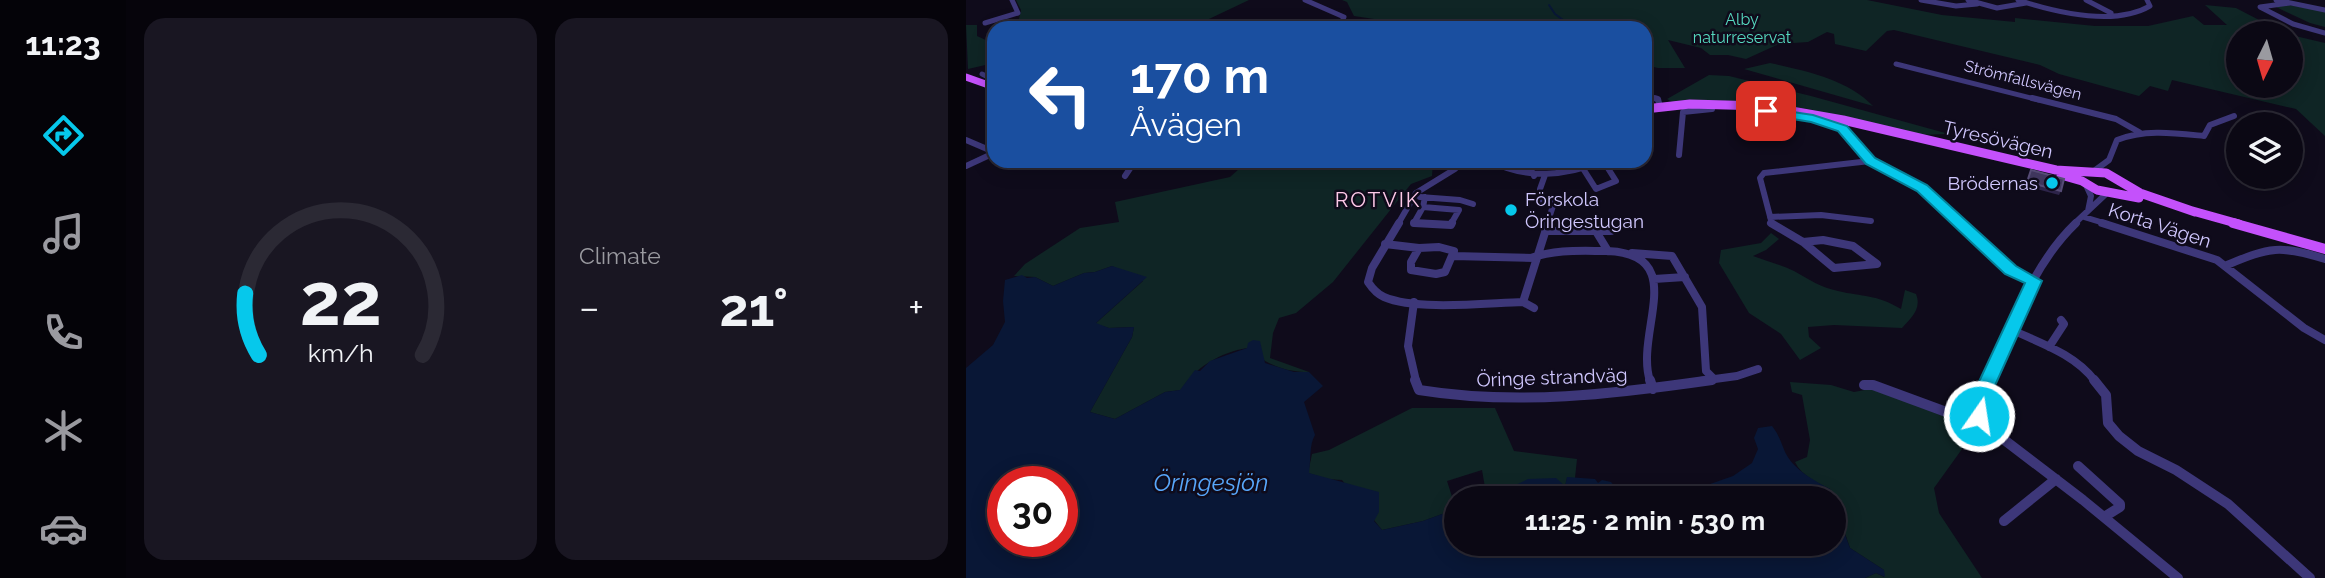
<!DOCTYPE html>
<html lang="en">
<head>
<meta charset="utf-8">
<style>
  :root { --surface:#0b0814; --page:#191622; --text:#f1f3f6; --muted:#9a9aa0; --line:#2b2934; --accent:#06c8eb }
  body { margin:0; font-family:Raleway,sans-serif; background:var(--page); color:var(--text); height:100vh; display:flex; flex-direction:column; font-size:26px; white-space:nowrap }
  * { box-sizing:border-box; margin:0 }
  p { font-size:23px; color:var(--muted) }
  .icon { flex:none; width:38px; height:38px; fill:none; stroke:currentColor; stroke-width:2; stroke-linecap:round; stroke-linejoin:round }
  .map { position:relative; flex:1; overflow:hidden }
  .sheet { display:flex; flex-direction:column; gap:18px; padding:18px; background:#06040b; width:840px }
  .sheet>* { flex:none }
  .hud { position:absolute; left:21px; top:21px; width:665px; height:147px; border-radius:21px; box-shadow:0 4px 18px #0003,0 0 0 2px var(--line); background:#1a4fa0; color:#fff; overflow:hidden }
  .needle { width:46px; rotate:185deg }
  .controls { position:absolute; left:1260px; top:21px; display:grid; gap:14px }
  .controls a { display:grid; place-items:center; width:77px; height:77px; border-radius:50%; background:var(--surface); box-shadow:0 4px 18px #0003,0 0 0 2px var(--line); font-size:35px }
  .speed { position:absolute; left:21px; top:466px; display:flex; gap:14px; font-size:35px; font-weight:700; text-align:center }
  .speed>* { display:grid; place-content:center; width:91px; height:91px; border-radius:50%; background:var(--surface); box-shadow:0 4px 18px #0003,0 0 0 2px var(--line); line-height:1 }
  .speed .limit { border:10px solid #d22; background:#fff; color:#111 }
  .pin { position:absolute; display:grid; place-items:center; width:60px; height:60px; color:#fff; margin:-30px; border-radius:14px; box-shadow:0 4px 10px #0006 }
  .me { position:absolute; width:77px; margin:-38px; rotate:13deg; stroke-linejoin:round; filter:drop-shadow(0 0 5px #0008) }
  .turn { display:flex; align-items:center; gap:24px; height:147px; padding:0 28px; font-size:32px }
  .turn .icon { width:91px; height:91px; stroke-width:2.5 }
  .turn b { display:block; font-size:49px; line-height:60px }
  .big { font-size:52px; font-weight:700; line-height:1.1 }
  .sheet .widget { flex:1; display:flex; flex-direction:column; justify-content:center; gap:10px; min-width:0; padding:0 24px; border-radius:21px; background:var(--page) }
  .sheet .dial { align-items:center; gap:0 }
  .dial svg { height:182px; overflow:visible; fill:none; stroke:var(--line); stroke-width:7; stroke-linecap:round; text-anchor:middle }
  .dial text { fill:var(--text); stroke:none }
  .heat { display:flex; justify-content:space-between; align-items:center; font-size:38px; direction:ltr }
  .sheet .tiles { flex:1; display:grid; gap:18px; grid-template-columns:repeat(2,1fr) }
  .trip { position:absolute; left:478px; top:486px; width:402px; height:70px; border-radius:35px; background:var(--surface); box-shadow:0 4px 18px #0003,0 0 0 2px var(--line); font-weight:700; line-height:70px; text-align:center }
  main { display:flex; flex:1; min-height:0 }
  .tabs { display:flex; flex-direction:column; width:126px; justify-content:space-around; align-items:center; background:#040308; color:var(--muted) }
  .tabs .icon { width:49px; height:49px }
  .tabs .selected { color:var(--accent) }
  .tabs b { font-size:32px; color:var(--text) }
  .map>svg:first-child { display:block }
  .green { fill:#0f2525 }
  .water { fill:#091736; fill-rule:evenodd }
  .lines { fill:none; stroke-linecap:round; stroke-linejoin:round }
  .stream { stroke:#091736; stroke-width:2 }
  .minor-far3 { stroke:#3d3779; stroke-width:5 }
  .minor-far2 { stroke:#3d3779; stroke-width:6 }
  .minor-far1 { stroke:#3d3779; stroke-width:8 }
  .minor { stroke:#3d3779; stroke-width:10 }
  .major-far2 { stroke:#c451fb; stroke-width:7 }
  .major-far1 { stroke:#c451fb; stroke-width:9 }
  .major { stroke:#c451fb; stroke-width:10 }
  .wall { fill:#2d244a }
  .building { fill:#3f365d; stroke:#564c76; stroke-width:2 }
  .route { fill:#06c8eb; stroke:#048299; stroke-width:2 }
  .poi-dot { fill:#06c8eb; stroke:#0f0b1b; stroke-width:2.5 }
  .labels { text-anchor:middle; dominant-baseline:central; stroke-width:5; stroke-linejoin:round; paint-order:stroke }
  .far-park-label { font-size:16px; fill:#56dac0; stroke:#0f0b1b }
  .far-street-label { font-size:16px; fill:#d0c7fe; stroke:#0f0b1b }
  .street-label { font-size:19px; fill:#d0c7fe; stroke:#0f0b1b }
  .poi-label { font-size:19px; fill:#d0c7fe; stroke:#0f0b1b; text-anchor:end }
  .neighbourhood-label { font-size:21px; letter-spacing:2px; fill:#fec9e8; stroke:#0f0b1b }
  .near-water-label { font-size:24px; font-style:italic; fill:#58a7fb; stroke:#0f0b1b }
</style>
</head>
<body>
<main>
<nav class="tabs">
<b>11:23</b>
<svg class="icon selected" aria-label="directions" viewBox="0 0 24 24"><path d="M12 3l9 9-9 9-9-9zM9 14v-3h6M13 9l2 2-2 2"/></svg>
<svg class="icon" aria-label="music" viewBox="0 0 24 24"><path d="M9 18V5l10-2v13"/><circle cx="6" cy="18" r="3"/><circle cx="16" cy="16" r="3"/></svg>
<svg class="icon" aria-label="phone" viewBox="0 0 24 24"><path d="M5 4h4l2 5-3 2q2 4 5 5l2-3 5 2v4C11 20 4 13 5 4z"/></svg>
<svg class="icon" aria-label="climate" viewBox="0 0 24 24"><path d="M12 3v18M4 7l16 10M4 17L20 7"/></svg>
<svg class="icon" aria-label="car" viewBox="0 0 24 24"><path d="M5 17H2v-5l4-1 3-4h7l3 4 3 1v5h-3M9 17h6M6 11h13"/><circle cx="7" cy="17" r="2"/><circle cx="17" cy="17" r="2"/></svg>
</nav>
<section class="sheet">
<div class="tiles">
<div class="widget dial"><svg viewBox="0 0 100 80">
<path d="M14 69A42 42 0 1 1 86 69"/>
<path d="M14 69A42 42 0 0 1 8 42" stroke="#06c8eb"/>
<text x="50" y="56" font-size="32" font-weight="700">22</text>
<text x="50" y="72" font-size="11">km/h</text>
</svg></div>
<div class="widget"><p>Climate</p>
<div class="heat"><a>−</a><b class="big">21°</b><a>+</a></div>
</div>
</div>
</section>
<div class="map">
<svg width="1359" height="578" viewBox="0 0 1359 578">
  <rect width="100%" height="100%" fill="#0f0b1b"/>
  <!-- green -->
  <path class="green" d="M50,0H283L224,28H51L55,10Z
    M376,0H901L976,15L1049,22V18L1129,26H1182L1227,16L1238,25H1261L1239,5L1270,8L1318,33H1272V86H1325V35L1359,43V136L1330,109L1206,80L1202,91L1184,86L1173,96L1093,74L1074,65L928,30L921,31L900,51L869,44L868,34L861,32L842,42L813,44L780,59L762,55H744L735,48L702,40L719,68H692L679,65V28H573L540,19L512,28H469L452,21L428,22L388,16L381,2Z
    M1322,5L1359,11V27L1344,23L1310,7Z
    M11,25V36L22,41L28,39V63L2,69L0,25Z
    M804,63C839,71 881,79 907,106L778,69Z
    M743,75L763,76L845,96L983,134L949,135L843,109L778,101L708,103L701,99Z
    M282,161H467L466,176L445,184L367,282L330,313L313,318L307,333L304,358L343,372C318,372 300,364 281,348C255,352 228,368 215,390L199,392L149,419L124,412L166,337L168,327L143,328L129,324L177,281L146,266L129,272L118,273L87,286L69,277L48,276L59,264L114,228L153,222L149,202L264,177Z
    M805,233L813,239L800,250L787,256C801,261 815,265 828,271C842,279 856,288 872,291C897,297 910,294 935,309L939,290L950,294C956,309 945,318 936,328L868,325L842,327L843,337L855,348L834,360L815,334L783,313L753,263L755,250L795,243Z
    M824,382L865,385L888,392L904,389L990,418L1013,422L1020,429L1015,434L1009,431L968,488L973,513L1016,578H899L910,573L918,577V570L884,548L864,489C850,482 836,476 829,462L841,457L844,440L836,395L826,392Z
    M446,408H529L548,451L611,459L609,478H601L599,487L540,488L521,499L516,470L481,481L490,509L457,521L416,530L376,480L361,479L342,473L346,454L363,450Z"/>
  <!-- water -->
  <path class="water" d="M146,266L181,277L130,323L143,328L168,327L166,337L124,412L149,419L199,392L214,390L229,370L234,371L244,361L281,348L282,343L287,340L294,341L299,363L328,372H343L357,386L338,402L349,435C343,445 345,460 343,473L413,492V512L408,521L416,530L457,521L490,509V544H868V505L884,548L918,570L919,577L910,573L899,578H0V368L27,345L39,322L37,301L39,280L56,275L61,278L69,277L87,286L118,273L129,272ZM37,481H96V541H37Z
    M806,426C813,435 815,442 819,452C827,469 847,480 864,489L867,499H521L562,479L590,478L599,486L601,477L629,479L632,483L636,480L645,482L653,492L660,487L681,496H710L767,476L786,463L792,449L788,438L792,428Z"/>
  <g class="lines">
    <!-- stream -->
    <path class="stream" d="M583,5L589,14L608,28"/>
    <!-- minor-far3 -->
    <path class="minor-far3" d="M339,0L378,17L373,28
      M955,0L990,6L1011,4
      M1002,0L1031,8L1060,3
      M1052,0C1089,12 1148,27 1184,6L1181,0
      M1120,0L1145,13
      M1310,0L1359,10
      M1324,3L1294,7L1327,24L1359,33
      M19,23L52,13L46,0
      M930,64L1073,100
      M16,74L28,80
      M679,95L692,100"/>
    <!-- minor-far2 -->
    <path class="minor-far2" d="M689,98L692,99L694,107
      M1066,98L1150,119L1173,132
      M780,110L816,113
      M842,118L879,130L904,161L956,188L995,224
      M0,140L28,152
      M713,155L717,112L746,109
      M524,161C562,180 599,176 638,161
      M561,161L568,176
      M588,161L594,172
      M0,166L28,153
      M616,167L630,189L650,181L638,162
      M1128,171L1143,160L1151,140C1179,129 1208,133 1238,136L1244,125L1268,116
      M159,176L169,161
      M1120,185L1125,196L1122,211
      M454,197L494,200L507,204
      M574,200V189L579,175
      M457,207L493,210L485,224
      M457,207L448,223L475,224
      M457,207L459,197
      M804,217L855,215L905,221
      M1118,217L1141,224
      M432,224L450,193L489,169L496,161
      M581,224L589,200
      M806,224L794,178L798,173L904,161
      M1108,224L1142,192"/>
    <!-- minor-far1 -->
    <path class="minor-far1" d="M433,223L406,268L402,282C406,288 411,294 418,297C451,311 520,303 557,302L568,308
      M448,223L485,225L486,223
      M805,223L837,242
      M993,223L1044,270L1068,281
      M1136,223L1251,260L1338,328L1359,340
      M579,231H645
      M631,233L642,251
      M857,240L887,246L911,264L868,268L837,242Z
      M419,244L453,248
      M473,247L488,251L479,272L470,274L445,270V262L453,248Z
      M666,253L706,256L736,307L740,371L748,379
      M487,256L568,258
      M565,258C590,249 615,251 641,251C725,254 668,332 684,381
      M1261,265C1304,247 1314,245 1359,259
      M688,279L719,277
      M448,302L442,346L450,381
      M557,302L582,223
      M1044,329C1074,343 1109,354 1129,381
      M1083,347L1098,324L1095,320
      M734,381L771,376L792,369
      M1022,381C1046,326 1066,265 1110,223"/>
    <!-- minor -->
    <path class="minor" d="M449,380L453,390C552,406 648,394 746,380
      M684,380L687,389
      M1023,380L1013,402V416L1024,429L1117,500L1212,578
      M1128,380L1140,395L1142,423L1153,436L1172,451L1210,470L1262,504L1344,578
      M898,385H907L983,413L1013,416
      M1112,466L1154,504V507L1138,517
      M1038,521L1090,479"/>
    <!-- major-far2 -->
    <path class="major-far2" d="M0,77L28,87"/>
    <!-- major-far1 -->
    <path class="major-far1" d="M679,109L724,104L797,106L877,120L1090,170L1140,173L1174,193L1229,212
      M1095,175L1116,181L1131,190L1173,198
      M1223,210L1273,224"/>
    <!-- major -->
    <path class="major" d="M1267,223L1359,249"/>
  </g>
  <!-- wall -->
  <path class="wall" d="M1065,170L1095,191L1093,195L1059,186Z"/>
  <!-- building -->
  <path class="building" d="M1065,170L1098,179L1095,191L1061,182Z"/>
  <!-- route -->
  <path class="route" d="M800,108L847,115L881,126L909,158L961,185L1050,266L1076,281L1022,401L1023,416L1020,421L1013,424L1007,421L1004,401L1059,283L1039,274L951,191L900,164L872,131L845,122L796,114V109Z"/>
  <!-- markers -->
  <g class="poi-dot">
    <circle cx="1086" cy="183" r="7"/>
    <circle cx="545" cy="210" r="7"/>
  </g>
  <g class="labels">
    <!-- far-park labels -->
    <g class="far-park-label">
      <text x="776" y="19">Alby<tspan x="776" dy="18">naturreservat</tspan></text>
    </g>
    <!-- far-street labels -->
    <g class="far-street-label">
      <text transform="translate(1057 80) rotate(14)">Strömfallsvägen</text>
    </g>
    <!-- street labels -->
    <g class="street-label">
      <text transform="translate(1032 139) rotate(13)">Tyresövägen</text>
      <text transform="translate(1194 225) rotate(18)">Korta Vägen</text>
      <text transform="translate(586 377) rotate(-2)">Öringe strandväg</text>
    </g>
    <!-- poi labels -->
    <g class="poi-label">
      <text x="1072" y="183">Brödernas</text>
      <text x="559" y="199" text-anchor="start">Förskola<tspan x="559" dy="22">Öringestugan</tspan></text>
    </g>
    <!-- neighbourhood labels -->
    <g class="neighbourhood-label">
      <text x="412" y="199">ROTVIK</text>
    </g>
    <!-- near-water labels -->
    <g class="near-water-label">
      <text x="245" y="482">Öringesjön</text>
    </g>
  </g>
</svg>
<div class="controls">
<a><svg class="needle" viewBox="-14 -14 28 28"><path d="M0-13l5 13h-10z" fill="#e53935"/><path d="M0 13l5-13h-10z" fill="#9a9aa0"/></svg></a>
<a><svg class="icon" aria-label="layers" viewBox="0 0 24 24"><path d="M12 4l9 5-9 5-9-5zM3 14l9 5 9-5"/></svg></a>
</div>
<div class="speed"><div class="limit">30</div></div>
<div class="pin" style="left:800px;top:111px;background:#d93025"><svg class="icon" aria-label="arrive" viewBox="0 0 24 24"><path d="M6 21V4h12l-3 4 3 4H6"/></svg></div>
<svg class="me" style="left:1013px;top:416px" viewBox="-20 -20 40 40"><circle r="17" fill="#06c8eb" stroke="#fff" stroke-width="3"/><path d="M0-11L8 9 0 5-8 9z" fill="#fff"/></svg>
<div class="trip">11:25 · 2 min · 530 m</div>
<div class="hud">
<div class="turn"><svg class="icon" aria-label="left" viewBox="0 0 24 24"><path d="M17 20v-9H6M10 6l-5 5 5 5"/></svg><div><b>170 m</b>Åvägen</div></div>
</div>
</div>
</main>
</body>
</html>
